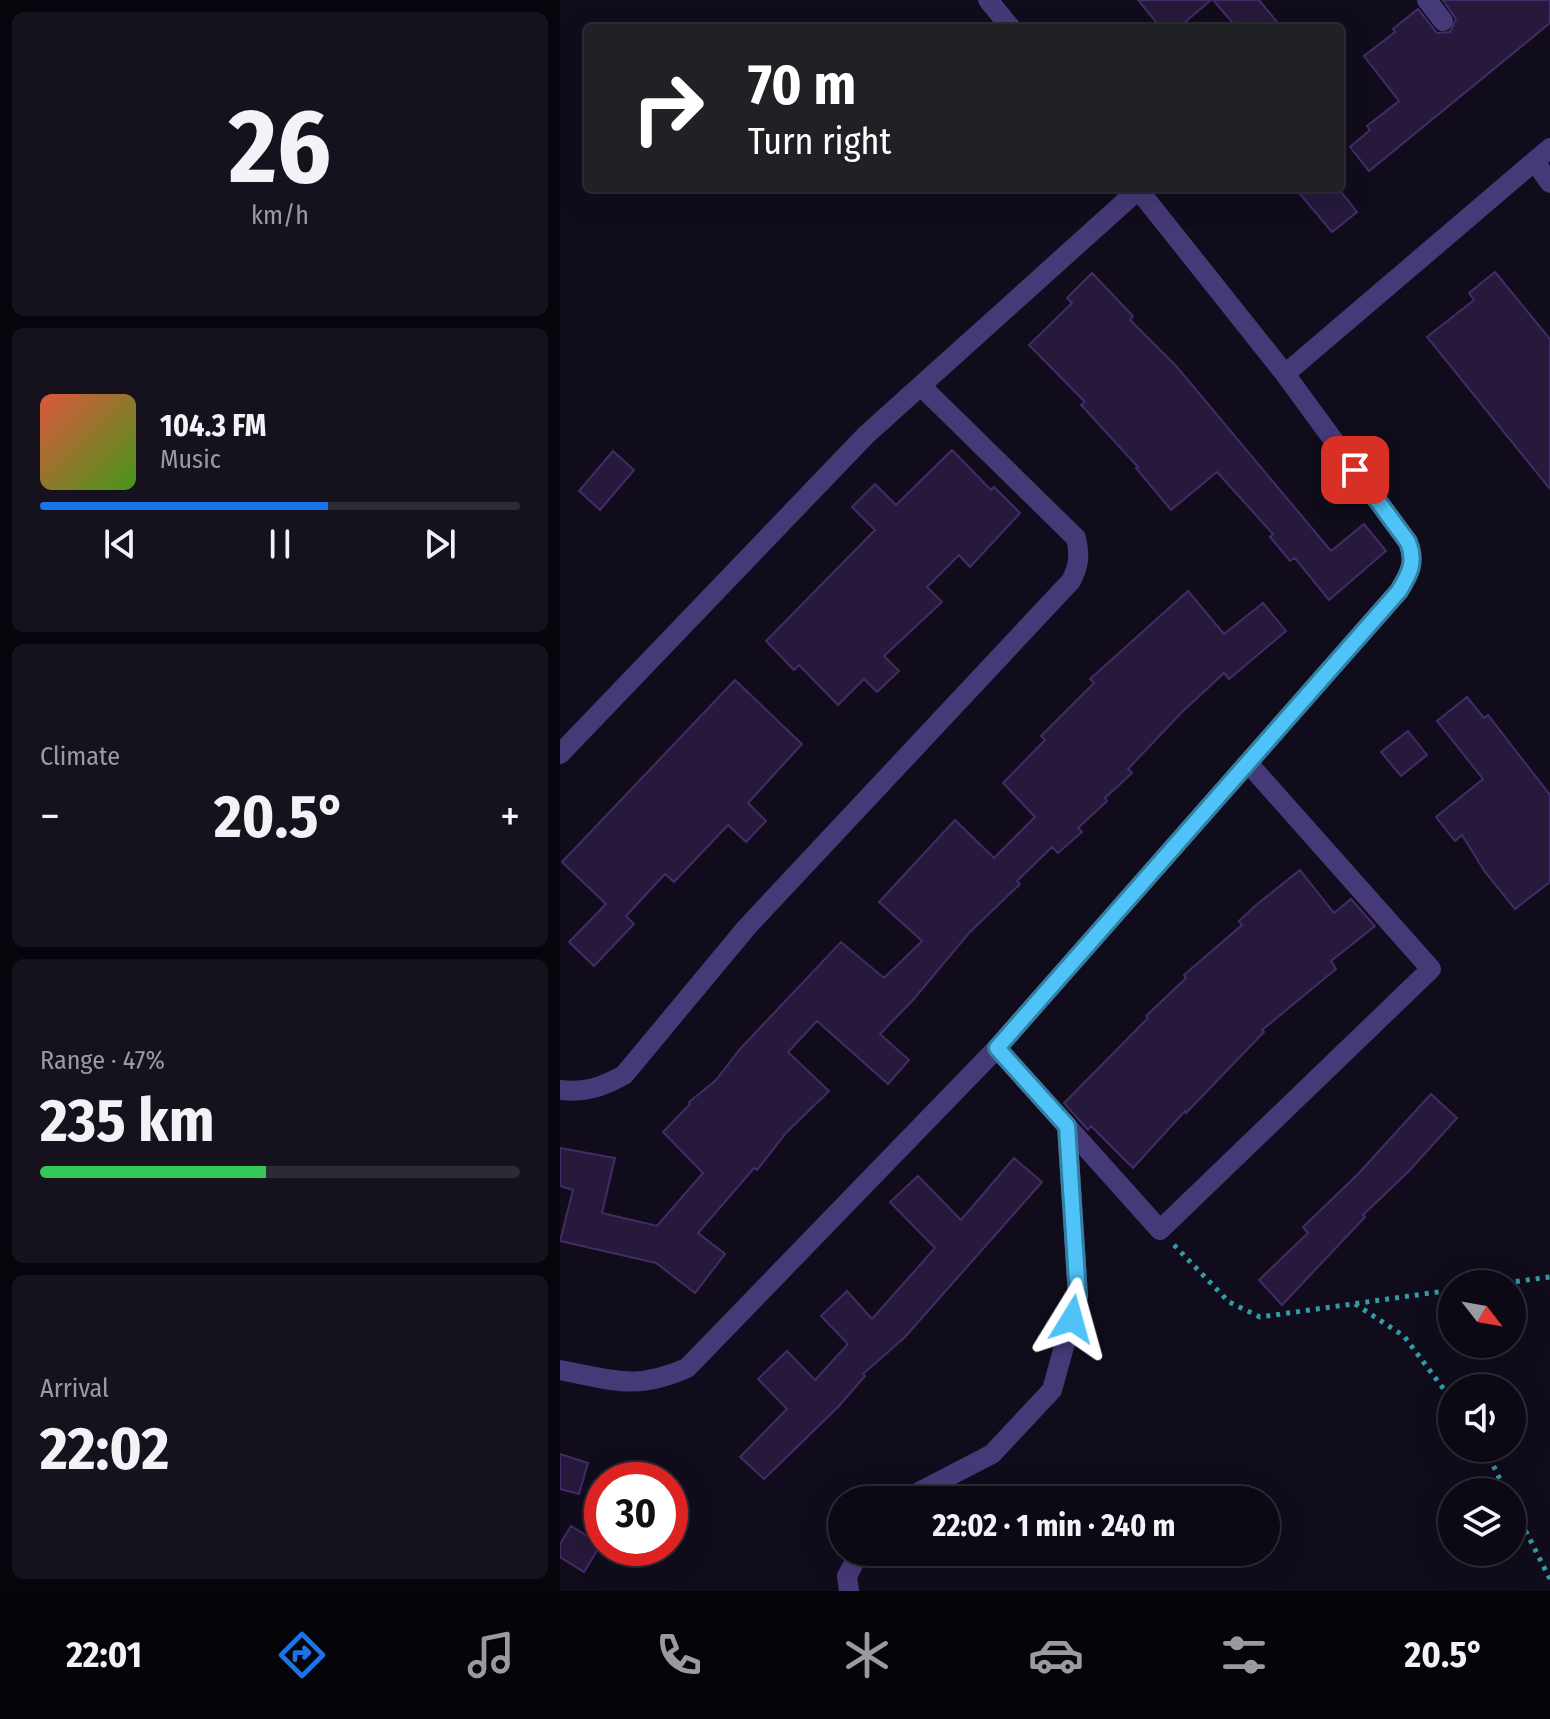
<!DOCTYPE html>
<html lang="en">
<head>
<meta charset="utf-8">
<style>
  :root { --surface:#0d0914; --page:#16121d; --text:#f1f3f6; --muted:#9a9aa0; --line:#2d2a34; --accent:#1a73e8 }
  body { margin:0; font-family:"Fira Sans Condensed",sans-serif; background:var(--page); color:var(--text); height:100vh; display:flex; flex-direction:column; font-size:30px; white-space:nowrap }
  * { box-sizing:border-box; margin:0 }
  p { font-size:26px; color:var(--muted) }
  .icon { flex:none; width:44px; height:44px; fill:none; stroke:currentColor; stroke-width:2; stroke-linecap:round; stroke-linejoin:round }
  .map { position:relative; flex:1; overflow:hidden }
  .drawer { display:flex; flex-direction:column; gap:12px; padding:12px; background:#07050b; width:560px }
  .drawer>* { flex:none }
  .guide { position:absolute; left:24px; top:24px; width:760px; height:168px; border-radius:8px; box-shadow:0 8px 32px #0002,0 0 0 2px var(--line); background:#202124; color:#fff; overflow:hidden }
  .needle { width:52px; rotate:121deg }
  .buttons { position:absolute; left:878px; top:1270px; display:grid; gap:16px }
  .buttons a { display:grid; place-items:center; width:88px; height:88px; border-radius:50%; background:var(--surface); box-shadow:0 8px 32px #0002,0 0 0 2px var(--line); font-size:40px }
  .speed { position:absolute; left:24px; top:1462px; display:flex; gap:16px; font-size:40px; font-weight:700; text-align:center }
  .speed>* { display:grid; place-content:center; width:104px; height:104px; border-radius:50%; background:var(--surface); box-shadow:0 8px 32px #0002,0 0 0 2px var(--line); line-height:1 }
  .speed .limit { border:12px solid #d22; background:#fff; color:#111 }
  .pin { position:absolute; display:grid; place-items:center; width:68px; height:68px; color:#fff; margin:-34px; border-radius:16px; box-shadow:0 4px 12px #0006 }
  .me { position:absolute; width:88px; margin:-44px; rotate:8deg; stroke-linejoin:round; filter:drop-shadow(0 0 6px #0008) }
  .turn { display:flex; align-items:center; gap:28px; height:168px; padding:0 32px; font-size:36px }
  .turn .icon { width:104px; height:104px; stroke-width:2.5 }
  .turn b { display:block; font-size:56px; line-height:68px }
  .big { font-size:60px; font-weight:700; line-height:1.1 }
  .drawer .widget { flex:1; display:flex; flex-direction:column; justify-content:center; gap:12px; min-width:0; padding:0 28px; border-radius:12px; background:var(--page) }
  .drawer .dial { align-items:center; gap:0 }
  .dial b { font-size:104px; line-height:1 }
  .song { display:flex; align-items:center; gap:24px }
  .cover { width:96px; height:96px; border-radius:12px; background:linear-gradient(135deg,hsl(10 70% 55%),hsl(100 70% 35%)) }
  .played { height:8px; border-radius:4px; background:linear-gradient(90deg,var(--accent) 60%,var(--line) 60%) }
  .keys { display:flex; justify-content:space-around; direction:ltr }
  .heat { display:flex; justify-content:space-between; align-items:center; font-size:44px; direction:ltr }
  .charge { height:12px; border-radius:6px; background:linear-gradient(90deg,#34c759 47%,var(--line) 0) }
  .trip { position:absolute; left:268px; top:1486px; width:452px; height:80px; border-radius:40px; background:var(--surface); box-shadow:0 8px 32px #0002,0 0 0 2px var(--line); font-weight:700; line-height:80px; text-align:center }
  .tabs { display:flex; height:128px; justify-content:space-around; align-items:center; background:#050408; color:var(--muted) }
  .tabs .icon { width:56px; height:56px }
  .tabs .current { color:var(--accent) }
  .tabs b { font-size:36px; color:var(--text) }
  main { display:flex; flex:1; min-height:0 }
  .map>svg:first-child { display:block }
  .building { fill:#26193b; stroke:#412c66; stroke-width:2 }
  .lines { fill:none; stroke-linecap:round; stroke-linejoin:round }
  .path { stroke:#339aa6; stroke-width:5; stroke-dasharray:4 6; stroke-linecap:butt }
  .minor { stroke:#463978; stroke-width:20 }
  .route-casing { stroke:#337fa1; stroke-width:20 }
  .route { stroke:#4fc3f7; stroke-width:14 }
</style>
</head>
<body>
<main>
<section class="drawer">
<div class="widget dial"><b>26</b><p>km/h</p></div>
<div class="widget">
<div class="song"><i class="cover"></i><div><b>104.3 FM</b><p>Music</p></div></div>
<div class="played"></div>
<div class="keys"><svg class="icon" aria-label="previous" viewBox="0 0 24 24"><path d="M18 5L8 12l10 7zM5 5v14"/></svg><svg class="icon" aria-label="pause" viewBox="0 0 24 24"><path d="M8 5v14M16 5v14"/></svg><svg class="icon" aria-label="next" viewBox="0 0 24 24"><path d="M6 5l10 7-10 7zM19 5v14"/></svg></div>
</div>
<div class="widget"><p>Climate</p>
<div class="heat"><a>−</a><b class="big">20.5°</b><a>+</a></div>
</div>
<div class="widget"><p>Range · 47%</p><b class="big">235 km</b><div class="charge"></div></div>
<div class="widget"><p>Arrival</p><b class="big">22:02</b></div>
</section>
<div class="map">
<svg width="990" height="1591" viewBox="0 0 990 1591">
  <rect width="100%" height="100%" fill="#110c1b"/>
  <!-- building -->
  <path class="building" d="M578,0H651L618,28H601Z
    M653,0H699L722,28H677Z
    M883,0H990V23L809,171L790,147L810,130L807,126L839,101L804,56L835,32L833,29L858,9L877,33L890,32L896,19Z
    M735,188H778L797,212L772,232Z
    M935,272L990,339V489L867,337L914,300L909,293Z
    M532,273L573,316L570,320L617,367L771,551L804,524L826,551L769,600L735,558L730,561L710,537L713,534L657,472L611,510L576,468L578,467L521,405L525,402L469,345L512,303L507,298Z
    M392,450L431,490L434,487L460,513L410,567L399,555L367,587L382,602L324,656L339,671L317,692L304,679L278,705L239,665L234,670L206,641L315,530L292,507L315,484L336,505Z
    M53,451L74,470L40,510L19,491Z
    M628,591L664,634L703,603L726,631L669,679L664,673L621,713L568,769L572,773L545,798L547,801L518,828L522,832L498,853L492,847L457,881L460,884L409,933L353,1000L320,1034L349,1060L328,1084L257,1021L228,1052L269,1091L226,1133L197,1170L194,1168L138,1233L165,1254L135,1293L96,1263L0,1241L13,1190L0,1186V1148L55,1158L42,1213L97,1226L143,1173L103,1132L130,1104L129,1102L156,1080L180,1049L281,942L324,978L362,941L319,902L395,820L434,858L475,817L443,783L485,740L481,736L534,683L530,679Z
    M175,680L242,744L188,803L206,821L186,842L168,825L114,882L105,874L66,916L74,924L34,966L9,942L46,904L2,862Z
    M907,697L924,718L928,715L990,795V882L955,909L925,872L902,835L895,841L876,817L923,779L877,721Z
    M848,731L867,755L841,776L821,752Z
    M740,870L774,913L791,899L815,926L771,961L776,969L702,1030L704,1032L626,1113L625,1111L573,1168L531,1126L528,1130L504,1103L588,1018L586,1016L626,978L624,975L682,925L679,921L696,905Z
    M871,1094L897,1118L849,1171L803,1215L805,1217L722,1305L699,1280L748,1233L743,1227L798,1174Z
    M454,1158L482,1182L345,1337L303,1374L305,1376L279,1406L204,1479L180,1457L227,1409L198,1379L227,1351L255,1380L288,1344L261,1316L287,1291L312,1319L375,1248L330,1202L358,1176L401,1220Z
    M0,1454L28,1463L19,1494L0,1489Z
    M11,1526L41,1544L24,1572L0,1557V1544Z"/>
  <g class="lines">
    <!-- path -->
    <path class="path" d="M614,1245L669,1302L700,1317L892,1290
      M936,1284L990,1277
      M795,1304L844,1336L892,1400
      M925,1448L946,1492
      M952,1504L990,1579"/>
    <!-- minor -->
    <path class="minor" d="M428,0L451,28
      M867,0L883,21
      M975,162L990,183
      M725,374L990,148
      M0,754L306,435L578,190
      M437,1048L600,1230L871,969L688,763
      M0,1090C25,1093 42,1087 64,1075L187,927L511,581C519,566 520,555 516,538L361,386
      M0,1370C54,1380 74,1391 127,1368L437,1048L839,591C850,573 856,562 848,542L725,374L577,188
      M349,1500L355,1494L432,1454L492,1390L518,1296L507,1126
      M289,1591L287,1576L300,1552"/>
  </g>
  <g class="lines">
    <defs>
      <path id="route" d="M512,1319L518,1296L507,1126L437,1048L839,591C850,573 856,562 848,542L795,470"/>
    </defs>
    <!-- route casing -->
    <use href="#route" class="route-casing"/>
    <!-- route -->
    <use href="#route" class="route"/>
  </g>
</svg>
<div class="buttons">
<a><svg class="needle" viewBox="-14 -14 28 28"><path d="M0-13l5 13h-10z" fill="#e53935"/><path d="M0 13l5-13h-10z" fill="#9a9aa0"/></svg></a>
<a><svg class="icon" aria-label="sound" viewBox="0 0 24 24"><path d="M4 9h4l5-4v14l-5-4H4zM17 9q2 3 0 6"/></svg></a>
<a><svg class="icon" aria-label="layers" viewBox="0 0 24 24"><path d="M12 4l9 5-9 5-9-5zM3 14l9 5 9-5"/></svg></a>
</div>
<div class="speed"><div class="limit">30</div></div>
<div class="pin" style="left:795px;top:470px;background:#d93025"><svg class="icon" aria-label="arrive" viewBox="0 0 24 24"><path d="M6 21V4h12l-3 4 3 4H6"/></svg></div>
<svg class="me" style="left:512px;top:1319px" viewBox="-20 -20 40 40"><path d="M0-17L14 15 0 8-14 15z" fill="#4fc3f7" stroke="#fff" stroke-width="4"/></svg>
<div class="trip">22:02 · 1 min · 240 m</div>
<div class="guide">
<div class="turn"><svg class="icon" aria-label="right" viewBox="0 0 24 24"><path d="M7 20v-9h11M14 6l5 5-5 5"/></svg><div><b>70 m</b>Turn right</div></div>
</div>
</div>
</main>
<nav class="tabs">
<b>22:01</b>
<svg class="icon current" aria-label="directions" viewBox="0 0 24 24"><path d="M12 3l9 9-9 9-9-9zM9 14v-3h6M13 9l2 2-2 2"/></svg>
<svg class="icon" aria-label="music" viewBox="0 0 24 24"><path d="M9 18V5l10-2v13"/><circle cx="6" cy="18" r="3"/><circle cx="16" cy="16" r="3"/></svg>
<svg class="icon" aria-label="phone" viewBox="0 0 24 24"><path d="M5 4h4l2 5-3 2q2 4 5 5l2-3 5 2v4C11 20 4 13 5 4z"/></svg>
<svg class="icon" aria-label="climate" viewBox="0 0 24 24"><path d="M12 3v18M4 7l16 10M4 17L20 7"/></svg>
<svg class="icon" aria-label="car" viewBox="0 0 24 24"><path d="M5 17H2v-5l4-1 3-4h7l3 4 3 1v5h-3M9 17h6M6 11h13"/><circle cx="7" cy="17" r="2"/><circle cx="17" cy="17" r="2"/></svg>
<svg class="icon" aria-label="filters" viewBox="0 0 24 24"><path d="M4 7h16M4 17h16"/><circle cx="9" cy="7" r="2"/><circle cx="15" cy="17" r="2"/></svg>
<b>20.5°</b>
</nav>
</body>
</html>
